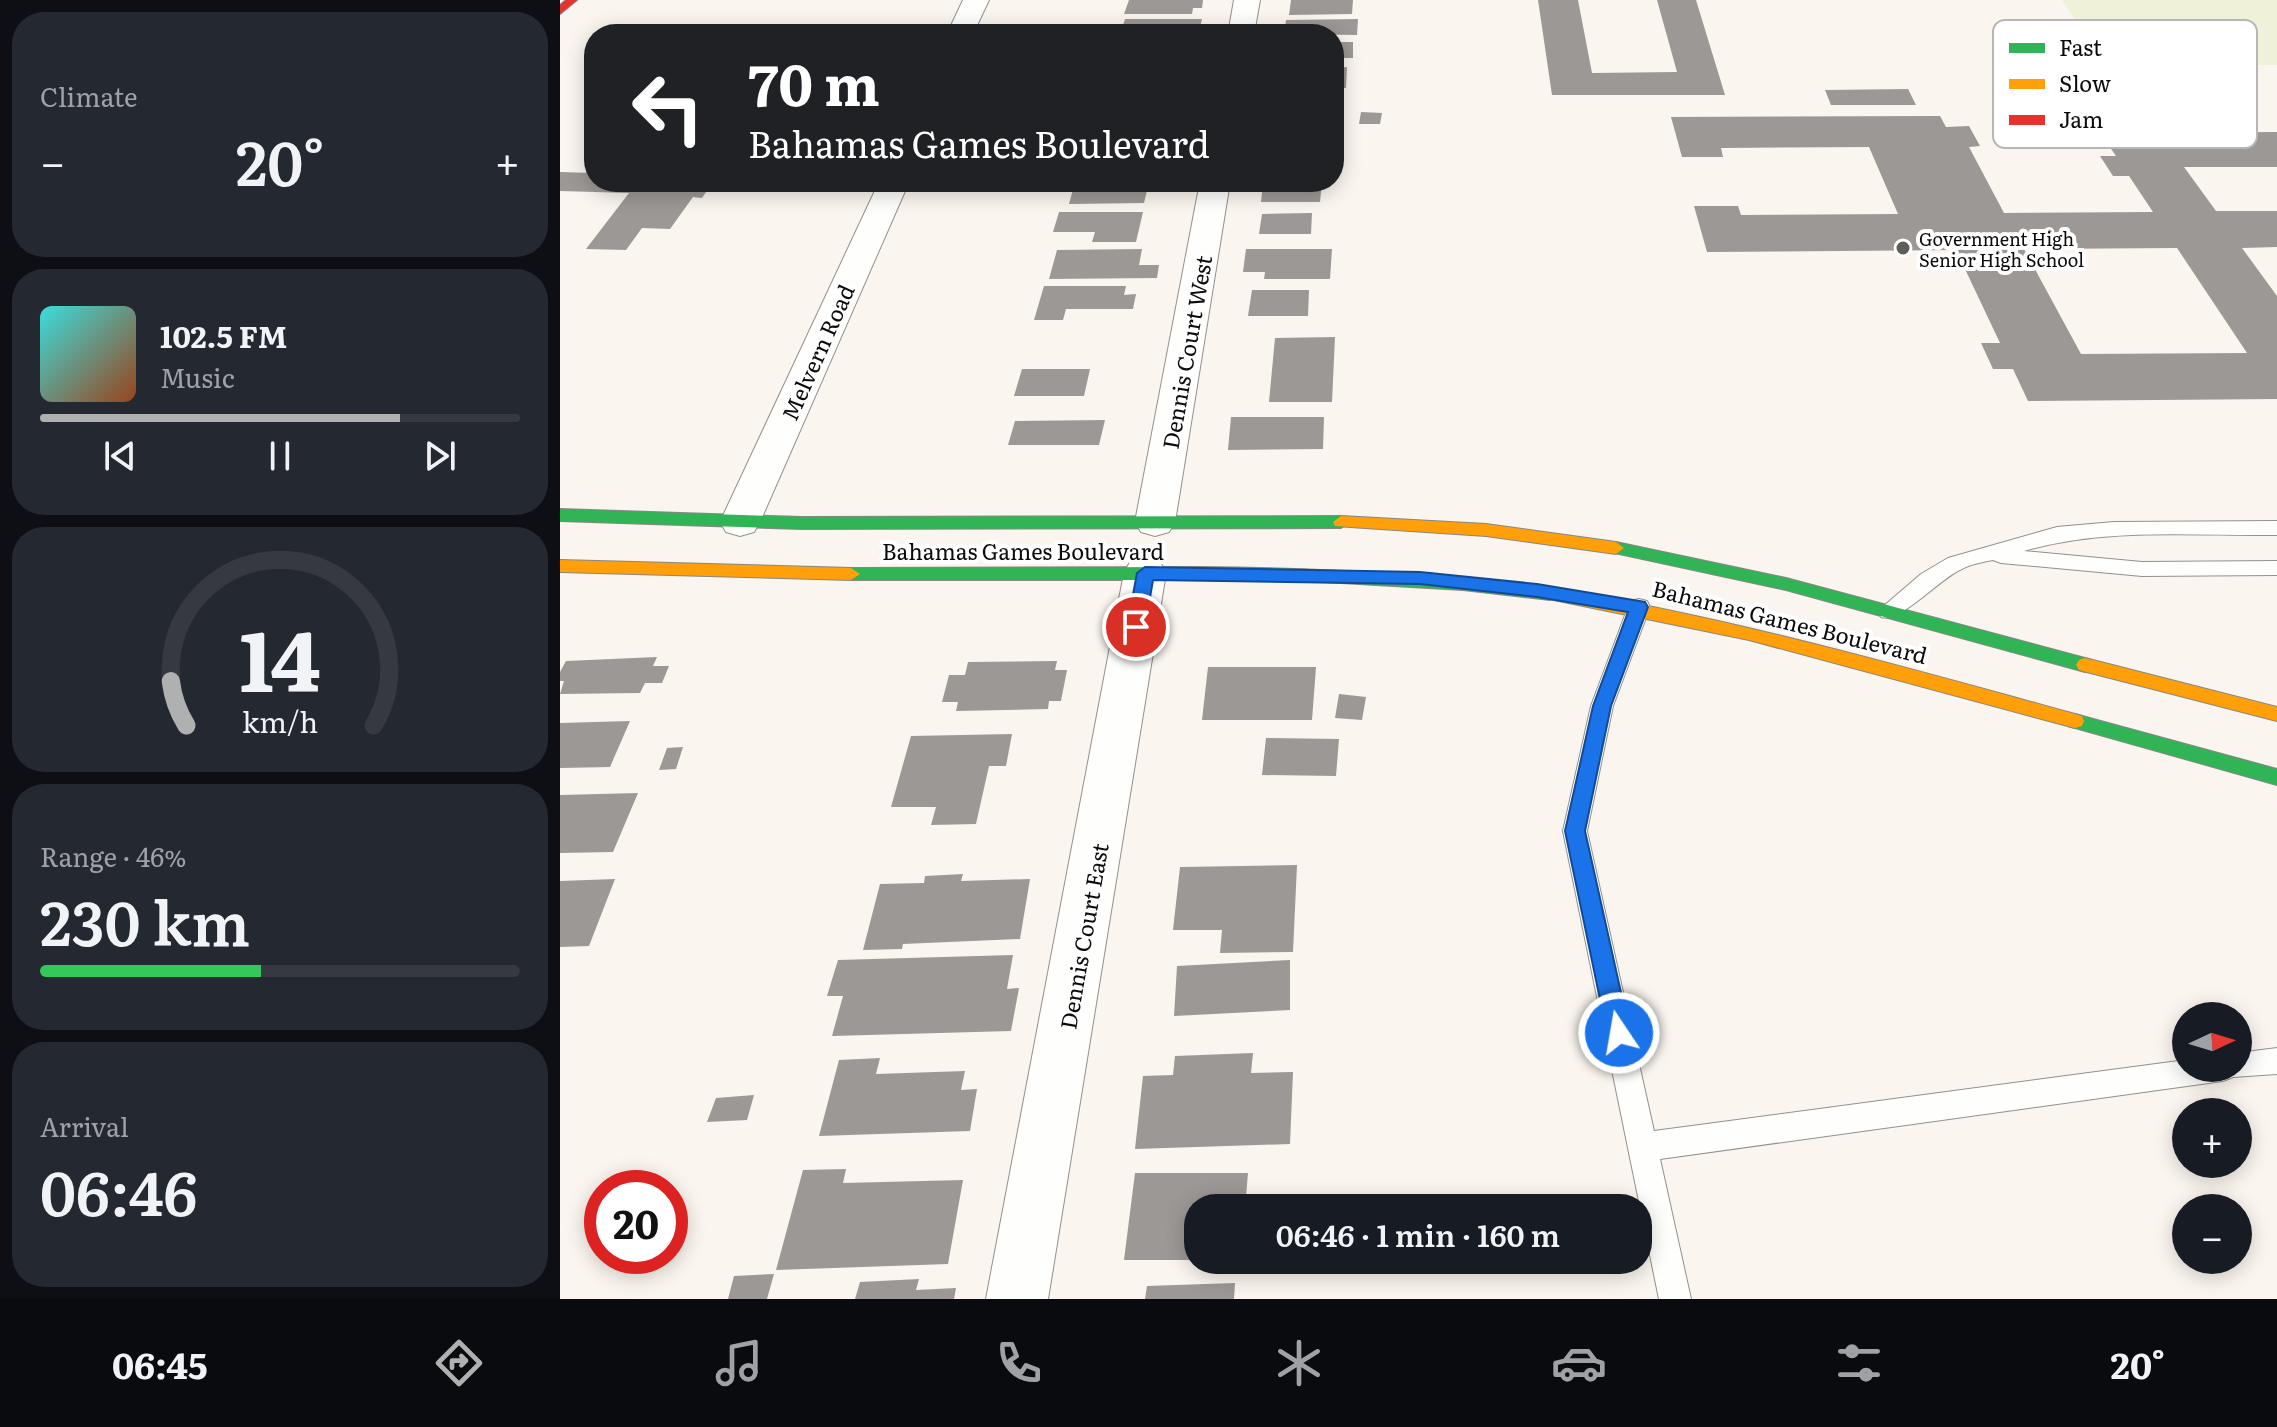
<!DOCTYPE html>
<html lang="en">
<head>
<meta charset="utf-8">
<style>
  :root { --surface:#171b24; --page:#242831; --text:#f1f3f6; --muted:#9ea1a6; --line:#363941; --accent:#afb0b0 }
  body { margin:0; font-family:Literata,serif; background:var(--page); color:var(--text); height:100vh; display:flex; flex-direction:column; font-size:30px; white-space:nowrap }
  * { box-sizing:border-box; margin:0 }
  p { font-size:26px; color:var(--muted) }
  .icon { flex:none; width:44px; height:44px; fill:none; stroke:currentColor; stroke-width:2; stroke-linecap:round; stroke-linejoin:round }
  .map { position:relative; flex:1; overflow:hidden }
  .sheet { display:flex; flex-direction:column; gap:12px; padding:12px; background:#0d0f14; width:560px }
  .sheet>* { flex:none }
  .top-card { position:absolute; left:24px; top:24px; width:760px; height:168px; border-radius:32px; box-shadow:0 4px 20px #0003; background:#202124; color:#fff; overflow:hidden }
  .needle { width:52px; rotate:86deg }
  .fabs { position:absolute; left:1612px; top:1002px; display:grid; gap:16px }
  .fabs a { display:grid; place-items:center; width:80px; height:80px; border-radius:50%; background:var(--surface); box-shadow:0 4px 20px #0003; font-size:40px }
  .speed { position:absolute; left:24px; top:1170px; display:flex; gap:16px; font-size:40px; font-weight:700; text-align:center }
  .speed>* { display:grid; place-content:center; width:104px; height:104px; border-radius:50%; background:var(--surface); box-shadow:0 4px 20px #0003; line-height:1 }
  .speed .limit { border:12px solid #d22; background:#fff; color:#111 }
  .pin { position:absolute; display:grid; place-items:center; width:68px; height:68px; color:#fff; margin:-34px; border:4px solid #fff; border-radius:50%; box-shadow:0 2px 8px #0007 }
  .me { position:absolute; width:88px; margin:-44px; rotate:348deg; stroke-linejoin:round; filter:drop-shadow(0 0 6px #0008) }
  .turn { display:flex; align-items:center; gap:28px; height:168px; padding:0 32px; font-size:36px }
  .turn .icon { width:104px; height:104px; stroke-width:2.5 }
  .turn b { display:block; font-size:56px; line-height:68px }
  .big { font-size:60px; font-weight:600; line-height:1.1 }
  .sheet .card { flex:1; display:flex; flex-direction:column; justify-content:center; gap:12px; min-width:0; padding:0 28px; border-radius:32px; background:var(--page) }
  .sheet .dial { align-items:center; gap:0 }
  .dial svg { height:208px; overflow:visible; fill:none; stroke:var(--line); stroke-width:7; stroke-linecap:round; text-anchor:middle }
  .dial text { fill:var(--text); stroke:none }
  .song { display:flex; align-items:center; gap:24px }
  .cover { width:96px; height:96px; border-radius:12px; background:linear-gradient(135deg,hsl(180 70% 55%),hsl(20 70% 35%)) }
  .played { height:8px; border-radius:4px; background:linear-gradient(90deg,var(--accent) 75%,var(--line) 75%) }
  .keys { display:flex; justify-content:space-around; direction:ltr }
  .heat { display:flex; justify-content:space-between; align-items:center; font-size:44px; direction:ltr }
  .charge { height:12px; border-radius:6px; background:linear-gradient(90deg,#34c759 46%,var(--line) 0) }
  .trip { position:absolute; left:624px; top:1194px; width:468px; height:80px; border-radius:32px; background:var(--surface); box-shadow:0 4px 20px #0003; font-weight:600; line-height:80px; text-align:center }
  .tabs { display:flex; height:128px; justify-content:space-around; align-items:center; background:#090b0e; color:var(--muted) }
  .tabs .icon { width:56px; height:56px }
  .tabs .selected { color:var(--accent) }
  .tabs b { font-size:36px; color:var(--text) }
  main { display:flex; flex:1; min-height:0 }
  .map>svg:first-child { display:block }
  .pitch { fill:#f0f1d9 }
  .building { fill:#9c9895; fill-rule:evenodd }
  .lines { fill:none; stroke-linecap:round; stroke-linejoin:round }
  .lane-casing { stroke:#93908d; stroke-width:2 }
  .street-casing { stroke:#93908d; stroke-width:2 }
  .fast-casing { stroke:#898784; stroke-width:2 }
  .slow-casing { stroke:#898784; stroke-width:2 }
  .jam-casing { stroke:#898784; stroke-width:2 }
  .lane { fill:#fefefc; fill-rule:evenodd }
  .street { fill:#fefefc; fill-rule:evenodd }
  .fast { fill:#30b455; fill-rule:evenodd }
  .slow { fill:#ff9f0a; fill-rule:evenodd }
  .jam { fill:#e5322d; fill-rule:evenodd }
  .route { fill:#1a73e8; stroke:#114b97; stroke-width:2 }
  .poi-dot { fill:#5f5d5a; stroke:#fff; stroke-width:3 }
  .labels { text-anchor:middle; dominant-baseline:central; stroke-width:8; stroke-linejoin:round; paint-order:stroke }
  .far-poi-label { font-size:18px; fill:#0b0b0b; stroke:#fff; text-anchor:start }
  .street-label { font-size:22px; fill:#0b0b0b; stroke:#fff }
  .key { fill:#fff; stroke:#b6b6b6; stroke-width:2 }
  .key-label { font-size:22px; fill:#0b0b0b }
</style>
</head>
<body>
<main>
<section class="sheet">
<div class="card"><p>Climate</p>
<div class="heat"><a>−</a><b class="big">20°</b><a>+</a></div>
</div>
<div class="card">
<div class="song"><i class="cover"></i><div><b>102.5 FM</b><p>Music</p></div></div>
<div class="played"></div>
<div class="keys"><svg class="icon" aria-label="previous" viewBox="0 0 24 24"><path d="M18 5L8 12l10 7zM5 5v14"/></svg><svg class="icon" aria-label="pause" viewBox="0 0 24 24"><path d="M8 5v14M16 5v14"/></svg><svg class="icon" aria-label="next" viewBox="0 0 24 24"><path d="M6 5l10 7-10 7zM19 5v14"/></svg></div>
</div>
<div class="card dial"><svg viewBox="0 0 100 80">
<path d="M14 69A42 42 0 1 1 86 69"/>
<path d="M14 69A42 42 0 0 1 8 52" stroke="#afb0b0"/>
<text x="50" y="56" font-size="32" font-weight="700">14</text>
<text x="50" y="72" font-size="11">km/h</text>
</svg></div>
<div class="card"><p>Range · 46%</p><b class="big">230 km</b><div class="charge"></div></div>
<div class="card"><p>Arrival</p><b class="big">06:46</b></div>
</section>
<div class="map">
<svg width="1717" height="1299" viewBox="0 0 1717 1299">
  <rect width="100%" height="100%" fill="#faf5ee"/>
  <!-- pitch -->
  <path class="pitch" d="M1502,0H1717V65H1548Z"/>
  <!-- building -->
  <path class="building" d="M569,0H643L642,8H633L632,14H564Z
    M731,0H793L792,14L729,15Z
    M978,0H1018L1032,73L1117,72L1097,0H1136L1165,95H992Z
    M565,19H642L639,32L560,34Z
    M798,19L797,35L724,34L726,20Z
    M774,42H793V58H774Z
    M787,67L786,88H774V68Z
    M1682,77L1698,96H1618L1604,78Z
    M1348,89L1356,105H1271L1265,90Z
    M801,112L822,113L820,124H799Z
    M1380,116L1386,127L1409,126L1420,146L1409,147L1444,213L1593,212L1569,176H1553L1540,156H1556L1540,133L1717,132V167H1624L1656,211H1717V247L1682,248L1717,296V399L1468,401L1453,369H1433L1421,343H1440L1396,250L1147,252L1134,206H1178L1181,215L1338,214L1309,147L1161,148L1163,157H1122L1111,117ZM1617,248L1687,353L1521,354L1464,249Z
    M0,172L34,173V182H153L142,198L133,197L110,229L82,228L66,250L26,249L69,193L0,191Z
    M515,182H589L584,203L509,204Z
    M703,182H762L760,202H701Z
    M499,212H583L576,242H532L535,232H493Z
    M752,213L751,234H699L702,214Z
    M582,249L579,265H599L597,278L489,279L497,250Z
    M686,249H772L770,279H704L705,272H683Z
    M484,286H566L564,295L576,294L573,309H506L503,320H474Z
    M692,290H749L748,316H688Z
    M775,337L772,402H709L715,338Z
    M462,369H530L524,396H454Z
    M671,417H764L763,449L668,450Z
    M545,420L539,445H448L455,421Z
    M97,657L93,666H109L102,683H85L80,693L0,694L4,681H0V672L6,661Z
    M497,661L495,670H507L501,701H489L488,709L396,711L398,702H382L389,675H405L408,662Z
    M648,667H756L752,720H642Z
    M779,694L806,697L802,720L775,718Z
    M70,721L50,767L0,768V723Z
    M452,734L446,766H429L416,824L371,825L376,807H331L351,736Z
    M706,738L779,739L776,776L702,775Z
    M123,747L116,769L99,770L107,748Z
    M78,793L53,852L0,853V795Z
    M737,865L733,952L660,953L662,930H613L620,867Z
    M403,874L401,881L470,879L460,939L343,944L342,949L303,950L320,884L364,883L365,876Z
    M55,879L29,946L0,947V881Z
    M453,955L447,989L459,988L451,1031L272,1036L283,996H267L278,960Z
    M730,960V1010L614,1016L617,966Z
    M693,1053L691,1073L733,1072L730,1144L575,1149L583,1076L613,1075L615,1056Z
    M320,1058L316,1074L405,1071L401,1090L417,1089L410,1131L259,1136L279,1060Z
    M194,1095L187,1120L147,1122L156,1098Z
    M286,1169L283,1183L403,1180L388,1264L216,1270L243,1170Z
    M575,1173H688L685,1208H638V1260H564Z
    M214,1274L207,1299H168L174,1276Z
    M359,1279L356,1290L396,1288L394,1299H295L300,1282Z
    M675,1283L674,1299H585L587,1286Z"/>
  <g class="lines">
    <defs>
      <path id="lane" d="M1717,521V535C1633,536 1545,527 1464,551L1582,562L1717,561V575L1582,576L1441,563L1433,560C1423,562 1411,564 1402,569C1380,578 1341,623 1321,617L1318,611L1361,574L1388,558L1497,527L1554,522Z
        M1079,599L1087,601L1090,607L1053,706L1027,831L1094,1131L1626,1060V1068H1678V1053L1717,1048V1074L1673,1077L1663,1081L1100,1159L1131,1299H1099L1003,831L1031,706L1068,607L1071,601Z"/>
      <path id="street" d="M403,0H429L413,34H387Z
        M674,0H700L694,34H668Z
        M319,182H349L200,522L194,532L180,536L166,532L160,522Z
        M640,182H670L615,522L609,532L595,536L581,532L575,522Z
        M585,558L600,562L606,573L488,1299H426L564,573L570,562Z"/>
      <path id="fast" d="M0,509L242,517L781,516L789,522L781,528L242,529L0,521Z
        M1056,542L1226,578L1525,658L1531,660L1534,665L1531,670L1525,672L1226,590L1050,552L1048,548L1050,544Z
        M641,567C758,568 874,574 990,588L999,594L990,600L903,590L729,580H291L282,574L291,568Z
        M1515,714L1717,769V785L1508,726L1506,721L1508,716Z"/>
      <path id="slow" d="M781,516L926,524L1056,542L1064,548L1056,554L926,536L775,526L773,522Z
        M0,560L291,568L300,574L291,580L0,572Z
        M990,588C1168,617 1341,666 1515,714L1522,716L1524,721L1522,726L1515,728L1189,640L984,598L981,594Z
        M1525,658L1717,707V721L1519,670L1516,665L1519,660Z"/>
      <path id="jam" d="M6,0H17L0,14V5Z"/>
    </defs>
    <!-- lane casing -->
    <use href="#lane" class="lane-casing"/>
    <!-- street casing -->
    <use href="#street" class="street-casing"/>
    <!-- fast casing -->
    <use href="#fast" class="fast-casing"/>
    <!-- slow casing -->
    <use href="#slow" class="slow-casing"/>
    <!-- jam casing -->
    <use href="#jam" class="jam-casing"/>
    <!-- lane -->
    <use href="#lane" class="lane"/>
    <!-- street -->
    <use href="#street" class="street"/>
    <!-- fast -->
    <use href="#fast" class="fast"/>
    <!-- slow -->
    <use href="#slow" class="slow"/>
    <!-- jam -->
    <use href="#jam" class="jam"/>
  </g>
  <!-- route -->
  <path class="route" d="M585,567L860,572L977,584L1085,602L1088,607L1051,706L1025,831L1070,1033L1067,1041L1059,1044L1051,1041L1047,1033L1005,831L1033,706L1068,612L977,597L860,584L593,580L585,627L576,634L567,627L577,573Z"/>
  <!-- markers -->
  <circle class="poi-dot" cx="1343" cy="248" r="8"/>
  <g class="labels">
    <!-- far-poi labels -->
    <g class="far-poi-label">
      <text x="1359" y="238">Government High<tspan x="1359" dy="21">Senior High School</tspan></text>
    </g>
    <!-- street labels -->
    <g class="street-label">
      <text transform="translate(257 352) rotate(-66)">Melvern Road</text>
      <text transform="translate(626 352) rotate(-80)">Dennis Court West</text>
      <text x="463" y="550">Bahamas Games Boulevard</text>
      <text transform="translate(1230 621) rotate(14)">Bahamas Games Boulevard</text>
      <text transform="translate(523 936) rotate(-80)">Dennis Court East</text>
    </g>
  </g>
  <!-- legend -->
  <rect x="1433" y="20" width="264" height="128" rx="12" class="key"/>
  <rect x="1449" y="43" width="36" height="10" fill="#30b455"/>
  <rect x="1449" y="79" width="36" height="10" fill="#ff9f0a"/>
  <rect x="1449" y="115" width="36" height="10" fill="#e5322d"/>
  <g class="key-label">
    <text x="1499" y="56">Fast</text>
    <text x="1499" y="92">Slow</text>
    <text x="1499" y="128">Jam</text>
  </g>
</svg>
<div class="fabs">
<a><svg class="needle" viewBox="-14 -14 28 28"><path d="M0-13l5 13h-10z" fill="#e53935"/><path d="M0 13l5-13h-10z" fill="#9ea1a6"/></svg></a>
<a>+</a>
<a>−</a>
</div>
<div class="speed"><div class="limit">20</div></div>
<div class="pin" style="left:576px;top:627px;background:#d93025"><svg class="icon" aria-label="arrive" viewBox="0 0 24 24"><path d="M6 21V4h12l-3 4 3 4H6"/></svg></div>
<svg class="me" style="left:1059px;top:1033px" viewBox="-20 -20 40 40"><circle r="17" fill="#1a73e8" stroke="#fff" stroke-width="3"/><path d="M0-11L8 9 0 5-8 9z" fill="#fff"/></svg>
<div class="trip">06:46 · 1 min · 160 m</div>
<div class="top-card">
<div class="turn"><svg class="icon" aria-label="left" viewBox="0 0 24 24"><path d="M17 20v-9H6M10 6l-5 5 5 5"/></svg><div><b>70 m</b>Bahamas Games Boulevard</div></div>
</div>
</div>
</main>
<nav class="tabs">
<b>06:45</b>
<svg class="icon selected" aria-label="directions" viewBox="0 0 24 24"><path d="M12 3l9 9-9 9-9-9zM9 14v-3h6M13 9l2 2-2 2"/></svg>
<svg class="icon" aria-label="music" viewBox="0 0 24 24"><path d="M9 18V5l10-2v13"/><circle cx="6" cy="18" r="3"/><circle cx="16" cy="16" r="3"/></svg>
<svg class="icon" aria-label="phone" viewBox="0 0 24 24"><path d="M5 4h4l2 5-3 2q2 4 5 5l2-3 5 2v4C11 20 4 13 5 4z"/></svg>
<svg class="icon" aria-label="climate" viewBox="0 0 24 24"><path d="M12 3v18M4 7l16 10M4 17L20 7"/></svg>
<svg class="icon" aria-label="car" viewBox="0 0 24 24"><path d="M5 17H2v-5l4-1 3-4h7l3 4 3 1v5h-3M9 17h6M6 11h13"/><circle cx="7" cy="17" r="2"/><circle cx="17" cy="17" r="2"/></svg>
<svg class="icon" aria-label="filters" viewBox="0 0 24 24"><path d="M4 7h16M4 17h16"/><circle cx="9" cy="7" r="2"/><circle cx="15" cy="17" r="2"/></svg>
<b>20°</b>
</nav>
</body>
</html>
